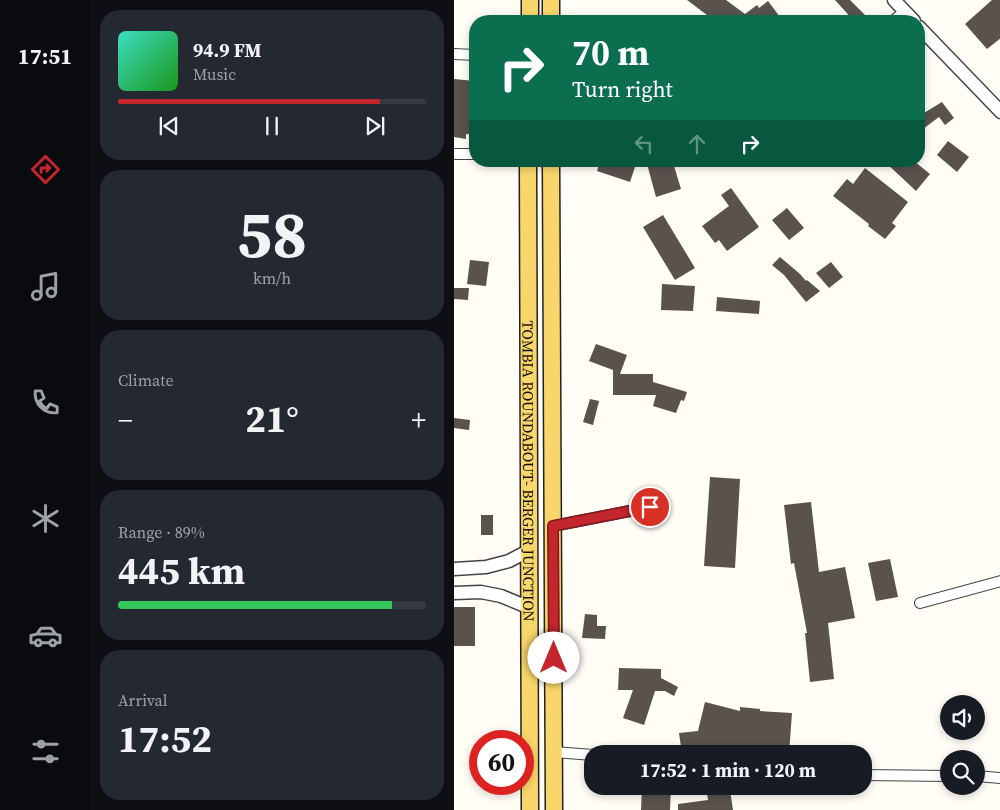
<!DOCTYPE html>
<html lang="en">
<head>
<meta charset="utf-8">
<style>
  :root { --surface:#171b24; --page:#242831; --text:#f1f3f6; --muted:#9ea1a6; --line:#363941; --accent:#c4262e }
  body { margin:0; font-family:"Source Serif 4",serif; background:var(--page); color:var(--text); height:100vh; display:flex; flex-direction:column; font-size:19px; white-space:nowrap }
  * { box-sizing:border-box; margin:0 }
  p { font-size:16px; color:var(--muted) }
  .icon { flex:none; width:28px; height:28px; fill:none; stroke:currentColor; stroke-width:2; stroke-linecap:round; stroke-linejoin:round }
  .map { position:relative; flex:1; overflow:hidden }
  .panel { display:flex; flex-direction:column; gap:10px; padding:10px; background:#0d0f14; width:364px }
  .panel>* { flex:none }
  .banner { position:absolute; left:15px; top:15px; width:456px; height:152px; border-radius:20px; box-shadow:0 2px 8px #0003; background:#0b6e4f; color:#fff; overflow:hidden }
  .tools { position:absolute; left:486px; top:695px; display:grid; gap:10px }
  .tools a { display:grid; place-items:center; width:45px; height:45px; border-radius:50%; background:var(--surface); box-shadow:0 2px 8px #0003; font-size:25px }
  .speed { position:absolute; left:15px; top:730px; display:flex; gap:10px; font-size:25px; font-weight:700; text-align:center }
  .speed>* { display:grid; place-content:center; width:65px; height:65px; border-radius:50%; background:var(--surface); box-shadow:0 2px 8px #0003; line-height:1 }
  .speed .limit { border:8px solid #d22; background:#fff; color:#111 }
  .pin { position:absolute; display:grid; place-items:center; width:42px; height:42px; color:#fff; margin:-21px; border:2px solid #fff; border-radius:50%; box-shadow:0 1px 5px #0007 }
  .me { position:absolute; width:55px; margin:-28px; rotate:0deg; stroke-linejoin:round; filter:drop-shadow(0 0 4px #0008) }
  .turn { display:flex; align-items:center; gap:18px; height:105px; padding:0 20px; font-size:22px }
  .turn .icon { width:65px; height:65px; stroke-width:2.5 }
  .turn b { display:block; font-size:35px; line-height:42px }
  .lanes { display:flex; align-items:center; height:48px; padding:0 20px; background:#0003; justify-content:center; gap:25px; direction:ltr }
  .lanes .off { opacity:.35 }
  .big { font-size:38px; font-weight:700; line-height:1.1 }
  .panel .widget { flex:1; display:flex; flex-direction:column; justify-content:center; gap:8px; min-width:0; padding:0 18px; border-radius:20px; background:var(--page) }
  .panel .dial { align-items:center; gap:0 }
  .dial b { font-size:65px; line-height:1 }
  .song { display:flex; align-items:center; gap:15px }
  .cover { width:60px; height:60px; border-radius:8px; background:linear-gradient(135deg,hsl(170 70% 55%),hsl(120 70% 35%)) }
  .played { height:5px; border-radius:2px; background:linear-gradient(90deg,var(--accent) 85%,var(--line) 85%) }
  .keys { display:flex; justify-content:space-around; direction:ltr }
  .heat { display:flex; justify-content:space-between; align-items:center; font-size:28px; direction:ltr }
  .charge { height:8px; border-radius:4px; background:linear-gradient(90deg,#34c759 89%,var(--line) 0) }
  .trip { position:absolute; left:130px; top:745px; width:288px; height:50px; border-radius:20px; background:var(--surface); box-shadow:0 2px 8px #0003; font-weight:700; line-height:50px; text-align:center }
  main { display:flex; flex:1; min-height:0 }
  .dock { display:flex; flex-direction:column; width:90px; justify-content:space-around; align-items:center; background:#090b0e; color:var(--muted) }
  .dock .icon { width:35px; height:35px }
  .dock .selected { color:var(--accent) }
  .dock b { font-size:22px; color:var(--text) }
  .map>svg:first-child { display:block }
  .building { fill:#5a524d }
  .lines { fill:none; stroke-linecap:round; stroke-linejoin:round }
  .minor-casing { stroke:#444; stroke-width:12 }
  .tertiary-casing { stroke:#444; stroke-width:15 }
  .primary-casing { stroke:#222; stroke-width:19 }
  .minor { stroke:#fff; stroke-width:10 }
  .tertiary { stroke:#fff; stroke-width:12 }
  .primary { stroke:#f9d66b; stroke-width:16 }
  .route-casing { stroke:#7f191e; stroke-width:12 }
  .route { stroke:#c4262e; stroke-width:9 }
  .labels { text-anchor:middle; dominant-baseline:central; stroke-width:5; stroke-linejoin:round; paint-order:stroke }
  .street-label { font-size:15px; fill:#111; stroke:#fff }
</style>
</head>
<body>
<main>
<nav class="dock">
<b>17:51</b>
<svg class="icon selected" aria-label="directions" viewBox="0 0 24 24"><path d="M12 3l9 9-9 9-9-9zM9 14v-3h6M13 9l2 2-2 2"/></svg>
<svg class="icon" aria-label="music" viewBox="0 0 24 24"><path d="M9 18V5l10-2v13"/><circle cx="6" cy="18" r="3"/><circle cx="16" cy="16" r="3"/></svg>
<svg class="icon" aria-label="phone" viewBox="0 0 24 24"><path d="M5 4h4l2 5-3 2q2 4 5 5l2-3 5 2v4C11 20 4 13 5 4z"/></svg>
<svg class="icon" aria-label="climate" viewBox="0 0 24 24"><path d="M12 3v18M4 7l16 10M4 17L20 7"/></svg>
<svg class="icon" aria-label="car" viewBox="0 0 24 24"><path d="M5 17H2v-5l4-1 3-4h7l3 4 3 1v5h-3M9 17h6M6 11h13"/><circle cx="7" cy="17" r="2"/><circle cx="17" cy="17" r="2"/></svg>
<svg class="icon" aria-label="filters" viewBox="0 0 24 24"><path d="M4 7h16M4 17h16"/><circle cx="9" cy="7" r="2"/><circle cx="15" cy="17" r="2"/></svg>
</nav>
<section class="panel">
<div class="widget">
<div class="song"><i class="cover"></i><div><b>94.9 FM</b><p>Music</p></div></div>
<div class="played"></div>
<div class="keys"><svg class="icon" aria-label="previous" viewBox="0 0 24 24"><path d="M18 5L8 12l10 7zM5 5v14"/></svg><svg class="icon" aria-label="pause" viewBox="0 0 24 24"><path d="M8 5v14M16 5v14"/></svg><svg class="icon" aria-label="next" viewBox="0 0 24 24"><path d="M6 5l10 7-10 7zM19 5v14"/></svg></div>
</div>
<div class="widget dial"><b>58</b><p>km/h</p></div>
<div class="widget"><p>Climate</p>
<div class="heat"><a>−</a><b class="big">21°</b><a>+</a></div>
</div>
<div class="widget"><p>Range · 89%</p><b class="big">445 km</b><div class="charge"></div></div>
<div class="widget"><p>Arrival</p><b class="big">17:52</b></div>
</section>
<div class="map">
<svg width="547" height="810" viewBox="0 0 547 810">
  <rect width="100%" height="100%" fill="#fffdf5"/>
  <!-- building -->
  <path class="building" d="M233,0H272L291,14L303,5L305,8L314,1L329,21H261Z
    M381,0H396L417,21H400Z
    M538,0H547V38L533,49L511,24Z
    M0,79L21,81V135L12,134V139L0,137Z
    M488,102L500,118L491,125L485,117L465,132V116Z
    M494,141L515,157L503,172L483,155Z
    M146,161H183L176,182L143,171Z
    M202,161H216L218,167L220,166L227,189L202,197L193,164Z
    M430,161H460L476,174L462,191Z
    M411,168L454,202L438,223L442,226L431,239L414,226L415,224L379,196L393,179L399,184Z
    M277,188L305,227L273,251L265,240L261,243L248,226L275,206L267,195Z
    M333,208L350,228L335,240L318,220Z
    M209,215L241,268L221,280L189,227Z
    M326,257L346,274L352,281L353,280L366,291L352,302L330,275L318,265Z
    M16,260L35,262L32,286L13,284Z
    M377,262L389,277L375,288L362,273Z
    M208,284L241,286L239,311L207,310Z
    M0,288H15L14,300L0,299Z
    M263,297L306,301L305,314L262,311Z
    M142,344L173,355L166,374H199V382L233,392L230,401L227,400L222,413L199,406L202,395H159V370L135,361Z
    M136,399L145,401L139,425L129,422Z
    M0,418L16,420L15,430L0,428Z
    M256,477L286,479L281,568L250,566Z
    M357,502L365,572L391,567L401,618L374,623L380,679L356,682L351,633H353L340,563L337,564L330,505Z
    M27,515H39V535H27Z
    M436,559L444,597L422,601L414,563Z
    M0,607H21V646H0Z
    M131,614L143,615V626H152L151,639L128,638Z
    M165,668L207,669V678L224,687L220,696L211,691H201L190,725L169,718L179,690H164Z
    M251,702L286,711V707L306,709V711L338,713L335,754H268L269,747L245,750V752L228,754L225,733L244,731Z
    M188,786H217L216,810H187Z
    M276,790L279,810H224V804L254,800L253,793Z"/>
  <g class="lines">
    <defs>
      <path id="minor" d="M439,21L450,12
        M0,54L21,55
        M0,154H21
        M99,526L196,507
        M466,603L547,581
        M100,752L139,755
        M409,775L495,776
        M522,776L547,778"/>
      <path id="tertiary" d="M440,0L460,21
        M465,27L547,112
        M0,569L32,567L55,561L76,550
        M0,593L27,592L47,596L76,608"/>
      <g id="primary">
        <path d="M76,21V0"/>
        <path d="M97,21V0"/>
        <path id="s1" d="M74,161L76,810"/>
        <path d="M97,161L100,810"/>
      </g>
    </defs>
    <!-- minor casing -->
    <use href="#minor" class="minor-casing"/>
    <!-- tertiary casing -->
    <use href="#tertiary" class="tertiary-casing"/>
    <!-- primary casing -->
    <use href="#primary" class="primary-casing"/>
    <!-- minor -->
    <use href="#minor" class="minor"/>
    <!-- tertiary -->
    <use href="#tertiary" class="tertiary"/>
    <!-- primary -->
    <use href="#primary" class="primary"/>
  </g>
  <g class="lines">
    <defs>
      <path id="route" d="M100,658L99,526L196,507"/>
    </defs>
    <!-- route casing -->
    <use href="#route" class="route-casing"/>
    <!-- route -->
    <use href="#route" class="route"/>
  </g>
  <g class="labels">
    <!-- street labels -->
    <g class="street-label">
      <text stroke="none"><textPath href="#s1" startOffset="310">TOMBIA ROUNDABOUT- BERGER JUNCTION</textPath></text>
    </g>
  </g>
</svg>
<div class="tools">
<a><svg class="icon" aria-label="sound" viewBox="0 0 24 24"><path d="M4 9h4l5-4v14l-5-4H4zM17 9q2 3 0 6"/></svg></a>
<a><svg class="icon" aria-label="search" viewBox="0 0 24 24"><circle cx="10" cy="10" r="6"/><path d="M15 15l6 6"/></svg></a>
</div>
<div class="speed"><div class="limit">60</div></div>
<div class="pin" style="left:196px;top:507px;background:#d93025"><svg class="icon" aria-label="arrive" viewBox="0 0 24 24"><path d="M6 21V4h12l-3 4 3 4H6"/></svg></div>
<svg class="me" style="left:100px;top:658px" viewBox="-20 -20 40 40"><circle r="19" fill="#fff"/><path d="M0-13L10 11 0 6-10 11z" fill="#c4262e"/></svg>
<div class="trip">17:52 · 1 min · 120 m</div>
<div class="banner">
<div class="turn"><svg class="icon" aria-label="right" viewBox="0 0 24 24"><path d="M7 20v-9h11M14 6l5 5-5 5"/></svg><div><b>70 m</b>Turn right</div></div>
<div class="lanes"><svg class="icon off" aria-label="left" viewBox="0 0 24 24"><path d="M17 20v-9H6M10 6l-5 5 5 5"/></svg><svg class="icon off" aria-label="ahead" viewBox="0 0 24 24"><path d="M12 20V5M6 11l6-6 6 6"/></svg><svg class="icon" aria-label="right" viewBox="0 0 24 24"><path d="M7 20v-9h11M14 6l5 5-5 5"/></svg></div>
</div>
</div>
</main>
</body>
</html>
